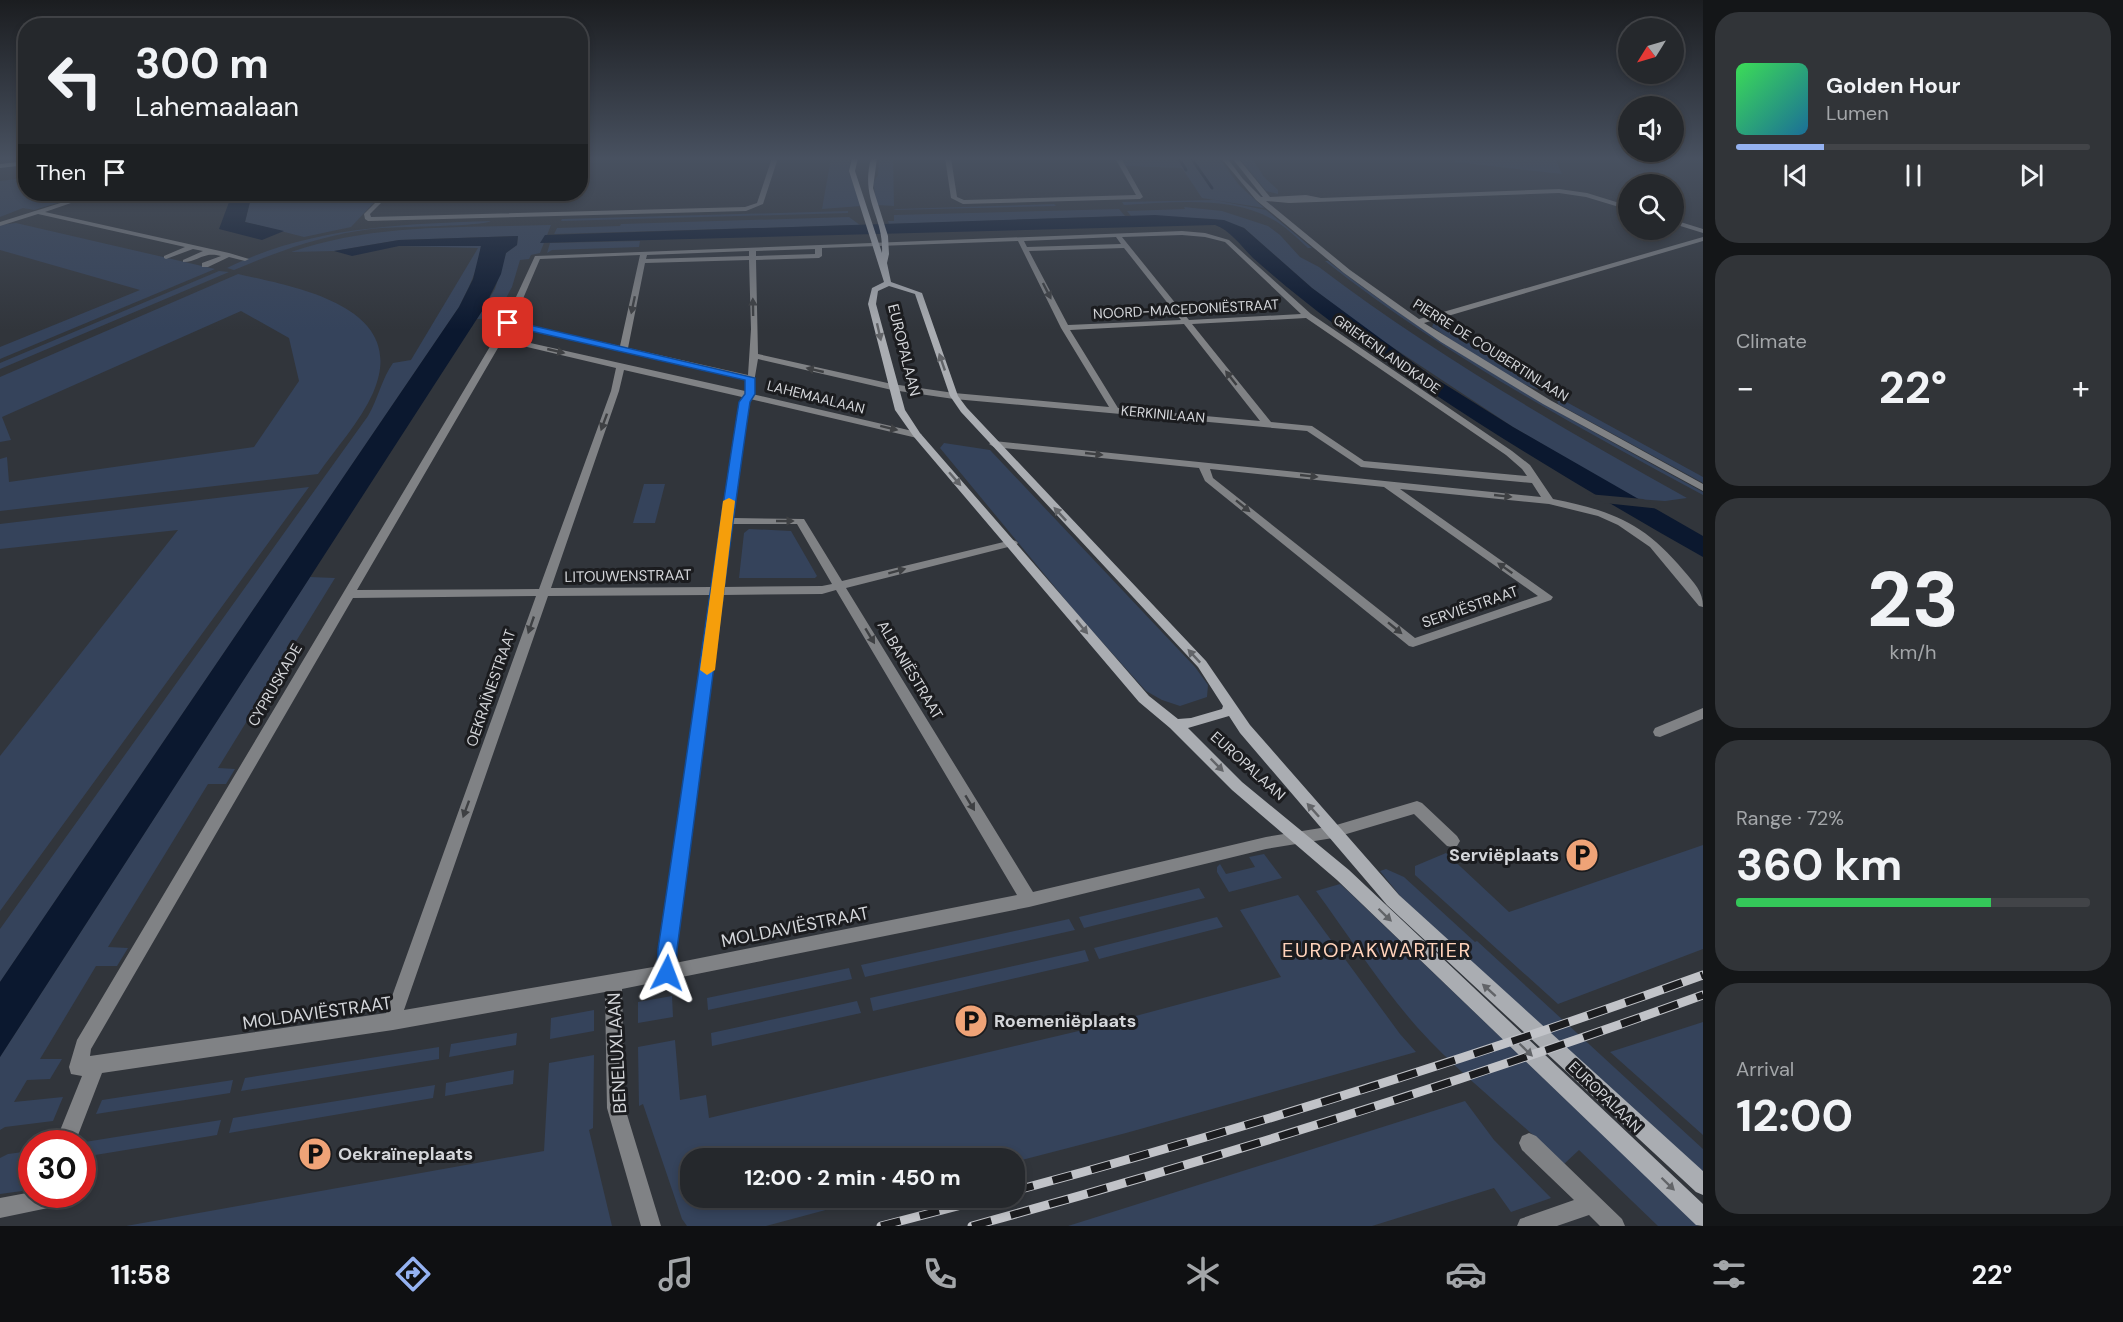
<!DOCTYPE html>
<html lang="en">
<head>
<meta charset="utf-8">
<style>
  :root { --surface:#25282c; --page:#313438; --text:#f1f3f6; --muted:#a3a6a9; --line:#424448; --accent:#95b2f1 }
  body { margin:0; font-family:"DM Sans",sans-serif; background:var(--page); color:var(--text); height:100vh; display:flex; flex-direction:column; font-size:22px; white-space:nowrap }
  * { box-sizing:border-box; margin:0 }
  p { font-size:20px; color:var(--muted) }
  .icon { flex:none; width:33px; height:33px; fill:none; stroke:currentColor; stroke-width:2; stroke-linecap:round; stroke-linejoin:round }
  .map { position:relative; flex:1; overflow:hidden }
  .panel { display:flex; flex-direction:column; gap:12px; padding:12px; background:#141618; width:420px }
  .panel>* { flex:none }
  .top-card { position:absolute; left:18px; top:18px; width:570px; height:183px; border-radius:24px; box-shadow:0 3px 9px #0003,0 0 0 2px var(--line); background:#25282c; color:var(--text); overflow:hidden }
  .needle { width:39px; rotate:233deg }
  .buttons { position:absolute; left:1618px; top:18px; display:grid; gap:12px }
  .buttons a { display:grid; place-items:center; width:66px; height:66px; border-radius:50%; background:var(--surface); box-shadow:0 3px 9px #0003,0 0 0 2px var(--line); font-size:30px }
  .speed { position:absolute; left:18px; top:1130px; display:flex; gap:12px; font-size:30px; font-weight:700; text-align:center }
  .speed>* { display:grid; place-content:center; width:78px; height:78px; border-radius:50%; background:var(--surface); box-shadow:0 3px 9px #0003,0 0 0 2px var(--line); line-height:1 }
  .speed .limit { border:9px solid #d22; background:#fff; color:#111 }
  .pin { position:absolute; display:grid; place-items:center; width:51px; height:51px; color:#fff; margin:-26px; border-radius:12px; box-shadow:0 3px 9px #0006 }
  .me { position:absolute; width:66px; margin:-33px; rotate:3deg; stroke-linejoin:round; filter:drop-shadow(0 0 4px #0008) }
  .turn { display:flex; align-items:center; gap:21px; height:126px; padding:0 18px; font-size:27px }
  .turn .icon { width:78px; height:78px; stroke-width:2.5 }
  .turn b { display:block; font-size:42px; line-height:51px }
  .then { display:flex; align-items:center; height:57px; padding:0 18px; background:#0003; gap:12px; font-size:22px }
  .big { font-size:45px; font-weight:700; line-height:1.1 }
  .panel .card { flex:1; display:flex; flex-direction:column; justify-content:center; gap:9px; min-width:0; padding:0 21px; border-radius:24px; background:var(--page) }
  .panel .dial { align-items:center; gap:0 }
  .dial b { font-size:78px; line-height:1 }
  .song { display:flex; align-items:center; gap:18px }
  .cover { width:72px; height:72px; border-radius:9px; background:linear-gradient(135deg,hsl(130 70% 55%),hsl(200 70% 35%)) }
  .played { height:6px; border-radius:3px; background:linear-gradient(90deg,var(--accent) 25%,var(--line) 25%) }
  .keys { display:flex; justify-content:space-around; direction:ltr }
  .heat { display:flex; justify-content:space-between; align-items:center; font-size:33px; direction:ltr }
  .charge { height:9px; border-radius:4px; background:linear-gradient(90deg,#34c759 72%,var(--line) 0) }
  .trip { position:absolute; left:680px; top:1148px; width:345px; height:60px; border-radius:24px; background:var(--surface); box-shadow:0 3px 9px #0003,0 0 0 2px var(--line); font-weight:700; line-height:60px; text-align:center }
  .menu { display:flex; height:96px; justify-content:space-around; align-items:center; background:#0f1012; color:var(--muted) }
  .menu .icon { width:42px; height:42px }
  .menu .active { color:var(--accent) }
  .menu b { font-size:27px; color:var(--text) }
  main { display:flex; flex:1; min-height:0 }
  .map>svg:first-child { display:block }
  .green { fill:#35435b }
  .water { fill:#0b182f }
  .pier { fill:#31353b }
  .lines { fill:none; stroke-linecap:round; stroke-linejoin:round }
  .stream { stroke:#0b182f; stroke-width:3 }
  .street { fill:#808285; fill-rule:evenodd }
  .secondary { fill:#aaadb2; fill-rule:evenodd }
  .rail-casing { stroke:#c1c3c8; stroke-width:9 }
  .rail { stroke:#1b1c1f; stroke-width:7; stroke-dasharray:20; stroke-linecap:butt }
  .oneway { fill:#3e4043 }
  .oneway2 { fill:#626468 }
  .route { fill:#1a73e8; stroke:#114b97; stroke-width:1.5 }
  .slow { fill:#f59e0b }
  .labels { text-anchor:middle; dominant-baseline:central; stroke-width:6; stroke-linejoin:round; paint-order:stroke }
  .far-street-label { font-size:14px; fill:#d4d6da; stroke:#1b1c1f }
  .street-label { font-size:15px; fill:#d4d6da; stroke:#1b1c1f }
  .near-poi-label { font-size:18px; font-weight:bold; fill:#d4d6da; stroke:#1b1c1f; text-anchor:start }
  .near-street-label { font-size:18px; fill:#d4d6da; stroke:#1b1c1f }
  .near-neighbourhood-label { font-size:20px; letter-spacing:1.5px; fill:#ffd2ba; stroke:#1b1c1f }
</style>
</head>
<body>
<main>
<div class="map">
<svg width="1703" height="1226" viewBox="0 0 1703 1226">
  <rect width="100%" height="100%" fill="#31353b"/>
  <!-- green -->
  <path class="green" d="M831,158H851L849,172L861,206L822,209Z
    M879,158H893L894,206L877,205L873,183L878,175Z
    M1122,158H1219L1239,185L1264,208L1202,198L1182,168L1126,166Z
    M1239,158H1252L1264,177L1278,190V194L1266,191Z
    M1454,158H1555L1562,174L1455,162Z
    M25,178L26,194H87L34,210L23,208L0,217V181Z
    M252,194H382L351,227L304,237L245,222Z
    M1214,200L1266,210L1312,248H1308C1297,238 1285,226 1272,219C1228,195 1171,203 1124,205L1122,202Z
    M1054,204L1056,206L893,210L897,209Z
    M1184,207L1222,211L1268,226L1280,235L1300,257L1319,267C1435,355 1560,427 1687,498L1665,501L1636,499L1513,427L1371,333L1312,288L1244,228L1215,219L1131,216L1127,211L1185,209Z
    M1119,209L1125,216L889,224L888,221H894V215Z
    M848,211V213L561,221L562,219Z
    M849,217L860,225L554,234L557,228L620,226L621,224Z
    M491,221C481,227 392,226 371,229C323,235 279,251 234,270L227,268C309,227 401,224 491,221Z
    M16,223L215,269L0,359V347L140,290L0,250V225Z
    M551,225L540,253L531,255L529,259L520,260L512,287L495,318L477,319L495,289L506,253L517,245L518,236L399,240L334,251L291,252C374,223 464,228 551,225Z
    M640,241L639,247L552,250L547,253L550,243Z
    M472,244L481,245C479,268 469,287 459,307L0,982V929L368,416C378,399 382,378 393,363L411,360L478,248L399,246Z
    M1325,261H1328C1444,351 1574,422 1703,492V495C1573,425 1441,353 1325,261Z
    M219,271L229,272L0,369V363Z
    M238,274C295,287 411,306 373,393C360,422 336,448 318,474L0,511V459L7,457L9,482L254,447L299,381L289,338L241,311L2,417L11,440L0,442V377Z
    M1434,322L1548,391C1526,393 1454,341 1432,327Z
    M1561,399L1703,477V483L1558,404L1557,400Z
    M944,443L990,450L1195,667L1208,685L1207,697L1180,706L1162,700L1146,691L1078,615L940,448Z
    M644,484H665L655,523H633Z
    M309,487L0,911V756L178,530L0,549V524Z
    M749,529L791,531L817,576L815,578H739L744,533Z
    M310,577L335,578L218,768L235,769L226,784H208L108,947L128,948L117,966H96L40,1059H62L50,1079L27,1080L14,1102L63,1097L53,1121L5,1127L0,1130V1057Z
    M1703,845V949L1558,1004L1415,875V866L1446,853L1509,912Z
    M1264,854L1282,878L1229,892L1217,872V867L1220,864L1226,874L1255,867L1249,857Z
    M1386,869L1404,877L1475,942L1477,941L1703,1149V1174L1401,897L1380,871Z
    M1340,884L1348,891L1698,1226H1658L1579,1150L1564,1164C1516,1117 1462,1077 1417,1027C1380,985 1349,936 1316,891Z
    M1199,888L1205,898L1084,928L1079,917Z
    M1298,895L1400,1034L1416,1052L1126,1133L1014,1162V1158H690V1197H874L766,1226H687L682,1219L643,1104L639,1106L638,1047L675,1040L680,1100L706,1095L709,1118L1087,1029L1281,977L1240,910Z
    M1217,917L1223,927L1099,959L1094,948Z
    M1069,919L1075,930L865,977L861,965Z
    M1085,950L1089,961L873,1011L870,998Z
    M849,968L852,979L708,1010L707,998Z
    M672,996L673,1017L638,1023V1002Z
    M857,1001L861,1013L712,1046L711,1033Z
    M594,1010V1031L550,1039L551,1018Z
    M1703,1022V1135L1610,1052Z
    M517,1033L516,1045L449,1057L451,1044Z
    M439,1047V1059L241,1091L245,1078Z
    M594,1055L593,1128L589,1130L612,1226H126L544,1151L549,1063Z
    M514,1070L513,1084L445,1096L446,1083Z
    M233,1080L230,1093L96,1114L102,1100Z
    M435,1085L433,1098L229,1133L233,1118Z
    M1465,1101L1494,1140L1551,1198L1511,1212L1494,1188L1372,1226H1068Z
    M221,1120L217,1135L83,1157L85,1142Z
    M31,1151V1169L22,1191L0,1194V1158L8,1154Z"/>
  <!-- water -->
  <path class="water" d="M232,194H252L245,222L284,231L262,240L219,229Z
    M1155,215L1224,220L1244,228L1312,288L1430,375L1513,427L1703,536V557C1576,485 1451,410 1334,324C1306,303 1279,281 1253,258C1242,247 1230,230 1215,225L540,243L545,235Z
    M518,236L517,245L506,253L501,274L484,308L0,1057V982L459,307L473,279L481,246H399L352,256L334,251L399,240Z"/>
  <!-- pier -->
  <path class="pier" d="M1588,494L1643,499L1661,509L1604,503Z"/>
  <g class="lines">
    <!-- stream -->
    <path class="stream" d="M1179,158L1186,170
      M1191,158L1212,188"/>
    <!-- street -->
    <path class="street" d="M772,158H778L763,204L746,211L368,221L365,219L364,214L384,194H390L370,214L371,217L745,207L757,203Z
      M945,158H951L957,197L964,200L1136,195L1115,158H1121L1143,197L1140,199L963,204L951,198Z
      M1221,158H1227L1243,179L1261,197H1263L1232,158H1238L1270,197L1306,195L1321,198L1559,189L1587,193L1629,206V210L1586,197L1559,193L1289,203L1266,201L1350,270L1419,319L1703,237V241L1424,323L1550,400L1703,484V491L1543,404L1441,342L1392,308L1344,273L1256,200Z
      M89,194H97L45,212L229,253L249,259L245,261L229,257L208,267H202V263L221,256C203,251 198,262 183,262V260L203,251L193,249L166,259L164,258V256L185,247L38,214L0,226V222Z
      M1674,220L1703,229V233L1674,224Z
      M1182,231L1205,233L1229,240L1311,314L1512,451L1530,465L1553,499C1613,511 1644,523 1684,571C1694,583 1703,591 1703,607L1699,606L1650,547L1618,525L1598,516L1549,504L1400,489L1553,597L1551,600L1413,647L1409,646L1205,481L1199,468L994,447L989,444L994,441L1541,497L1532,483L1361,467L1307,431L954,399L892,390L758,359L752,394L917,432L922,435L917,438L750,399L732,518L804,519L842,581L1012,540L1016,541L1018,543L1016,545L846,588L1033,892L1266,837L1333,826L1417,801L1422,803L1457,836L1460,841L1457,846L1452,847L1447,846L1414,814L1333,838L1266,849L1029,907L622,989L625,1108L661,1226H641L607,1108L605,992L393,1030L102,1073L75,1143H55L82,1076L71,1074L69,1067L77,1040L504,323L535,256ZM1182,235L1205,237L1225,242L1301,314L1189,320L1122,237ZM1116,237L1121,244L1027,247L1024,241ZM1018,241L1061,328L1109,407L954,393L892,384L758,354L756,260L819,258L822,256V248ZM1124,248L1181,320L1068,325L1029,251ZM815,249V254L756,256V251ZM749,251V256L646,259L647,255ZM640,255L620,346L513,322L540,259ZM749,260L751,329L748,375L628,348L645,263ZM1306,318L1506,455L1522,469L1527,476L1364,461L1312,426L1271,422L1192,324ZM1184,324L1260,421L1118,408L1070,330ZM510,326L747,380L745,391L504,337ZM502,341L616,368L611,391L539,589L357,590ZM624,370L742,397L711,587L551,588L619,391ZM1210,469L1384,487L1538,596L1415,638L1213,478ZM731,524H797L832,584L822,586L723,587ZM836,590L1017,895L675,963V949L722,595L822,594ZM710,595L659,949V966L404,1010L548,596ZM536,596L386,1013L90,1056L91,1049L353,598Z
      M1703,708V719L1660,737L1655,736L1653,732L1655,728Z
      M1529,1133L1536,1136L1622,1219L1625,1226H1600L1589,1215L1557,1226H1517L1520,1219L1574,1200L1522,1150L1519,1143L1522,1136Z
      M32,1192V1194H54L48,1208L0,1218V1198Z"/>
    <!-- secondary -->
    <path class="secondary" d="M852,158H858L855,171L882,253C884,217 860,200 871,158H877L873,188L888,236L889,254L887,263L891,282L922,293L958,396L967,408L1206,661L1250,725L1399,895L1703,1171V1195L1696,1192L1387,905L1240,733L1229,716L1188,728L1242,782L1349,870L1703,1204V1226L1696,1225L1337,880L1232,790L1170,728L1139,702L914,437L895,410L868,304L872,288L884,282L849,171ZM889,286L915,294L950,396L961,412L1198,667L1223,706L1222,709L1191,718L1178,719L1149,696L920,433L905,410L876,304L878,291Z
      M26,161V165L0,168V164Z"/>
    <defs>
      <path id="rail" d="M1014,1191C1247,1128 1476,1057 1703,975
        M881,1226L992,1197
        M972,1226C1219,1158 1462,1082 1703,995"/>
    </defs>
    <!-- rail casing -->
    <use href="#rail" class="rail-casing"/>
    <!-- rail -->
    <use href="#rail" class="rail"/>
  </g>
  <!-- one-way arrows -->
  <defs><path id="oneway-solid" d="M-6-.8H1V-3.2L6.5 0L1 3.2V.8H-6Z" transform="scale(1.5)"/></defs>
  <g class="oneway">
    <use href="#oneway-solid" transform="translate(1047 291) rotate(63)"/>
    <use href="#oneway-solid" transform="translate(633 305) rotate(102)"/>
    <use href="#oneway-solid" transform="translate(753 307) rotate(-91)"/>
    <use href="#oneway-solid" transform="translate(556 351) rotate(13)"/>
    <use href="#oneway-solid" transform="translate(815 370) rotate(-167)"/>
    <use href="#oneway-solid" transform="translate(1231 378) rotate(-128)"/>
    <use href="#oneway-solid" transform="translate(604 422) rotate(110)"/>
    <use href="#oneway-solid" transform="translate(889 428) rotate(14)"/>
    <use href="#oneway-solid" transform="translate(1094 454) rotate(6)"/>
    <use href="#oneway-solid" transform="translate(1309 476) rotate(6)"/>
    <use href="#oneway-solid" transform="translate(1503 496) rotate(6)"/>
    <use href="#oneway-solid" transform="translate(1243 506) rotate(39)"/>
    <use href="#oneway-solid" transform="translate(785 521)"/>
    <use href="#oneway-solid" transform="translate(1505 568) rotate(-145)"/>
    <use href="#oneway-solid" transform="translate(897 571) rotate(-15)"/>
    <use href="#oneway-solid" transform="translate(531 625) rotate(109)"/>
    <use href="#oneway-solid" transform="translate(1395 628) rotate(39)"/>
    <use href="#oneway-solid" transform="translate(870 636) rotate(59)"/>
    <use href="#oneway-solid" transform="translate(970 803) rotate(59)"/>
    <use href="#oneway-solid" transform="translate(466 809) rotate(110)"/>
  </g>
  <g class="oneway2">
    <use href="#oneway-solid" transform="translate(879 332) rotate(77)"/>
    <use href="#oneway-solid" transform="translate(942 362) rotate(-109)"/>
    <use href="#oneway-solid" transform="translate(955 479) rotate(49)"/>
    <use href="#oneway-solid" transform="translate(1060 514) rotate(-133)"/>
    <use href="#oneway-solid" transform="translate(1082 627) rotate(50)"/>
    <use href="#oneway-solid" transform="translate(1194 656) rotate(-133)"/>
    <use href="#oneway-solid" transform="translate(1217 765) rotate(45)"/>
    <use href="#oneway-solid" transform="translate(1313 810) rotate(-132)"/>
    <use href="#oneway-solid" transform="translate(1385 915) rotate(44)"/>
    <use href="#oneway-solid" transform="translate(1489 990) rotate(-138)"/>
    <use href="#oneway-solid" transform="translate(1526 1050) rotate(44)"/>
    <use href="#oneway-solid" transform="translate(1668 1184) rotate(44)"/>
  </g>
  <!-- sky -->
  <linearGradient id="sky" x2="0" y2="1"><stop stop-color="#1b1d20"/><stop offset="0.48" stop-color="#485160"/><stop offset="1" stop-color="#485160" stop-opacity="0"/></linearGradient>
  <rect width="1703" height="330" fill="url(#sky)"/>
  <!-- route -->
  <path class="route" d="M508,320L755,378V394L750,402C723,584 702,767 677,949L676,973L673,979L667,982L660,979L657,973L658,949C686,767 710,584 739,402L745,394V380L505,325V321Z"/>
  <!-- slow -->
  <path class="slow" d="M729,498L735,501L715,670L707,675L700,670L723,501Z"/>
  <!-- icons -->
  <defs>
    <symbol id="parking-disc" viewBox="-11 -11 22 22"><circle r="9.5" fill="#efa377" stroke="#1b1c1f"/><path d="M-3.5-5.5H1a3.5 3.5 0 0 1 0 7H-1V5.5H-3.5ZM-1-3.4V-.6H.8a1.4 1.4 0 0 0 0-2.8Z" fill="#111"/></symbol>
  </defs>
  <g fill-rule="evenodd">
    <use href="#parking-disc" x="1563" y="836" width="38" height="38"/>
    <use href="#parking-disc" x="952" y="1002" width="38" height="38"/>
    <use href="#parking-disc" x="296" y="1135" width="38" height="38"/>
  </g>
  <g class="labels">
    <!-- far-street labels -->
    <g class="far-street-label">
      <text transform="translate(1186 309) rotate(-3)">NOORD-MACEDONIËSTRAAT</text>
      <text transform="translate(1491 350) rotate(32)">PIERRE DE COUBERTINLAAN</text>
      <text transform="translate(1387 354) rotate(35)">GRIEKENLANDKADE</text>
      <text transform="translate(816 397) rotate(14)">LAHEMAALAAN</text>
      <text transform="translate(1163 414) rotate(5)">KERKINILAAN</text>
    </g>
    <!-- street labels -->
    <g class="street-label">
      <text transform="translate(904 350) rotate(76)">EUROPALAAN</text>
      <text transform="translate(628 576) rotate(-1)">LITOUWENSTRAAT</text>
      <text transform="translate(1470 607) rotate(-19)">SERVIËSTRAAT</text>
      <text transform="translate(910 670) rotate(59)">ALBANIËSTRAAT</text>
      <text transform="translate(275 685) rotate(-60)">CYPRUSKADE</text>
      <text transform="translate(491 688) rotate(-71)">OEKRAÏNESTRAAT</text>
      <text transform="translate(1248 766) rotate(42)">EUROPALAAN</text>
      <text transform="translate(1605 1097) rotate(44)">EUROPALAAN</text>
    </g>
    <!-- near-poi labels -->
    <g class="near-poi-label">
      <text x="1559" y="855" text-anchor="end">Serviëplaats</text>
      <text x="994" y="1021">Roemeniëplaats</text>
      <text x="338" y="1154">Oekraïneplaats</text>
    </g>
    <!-- near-street labels -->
    <g class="near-street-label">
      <text transform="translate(795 927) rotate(-11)">MOLDAVIËSTRAAT</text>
      <text transform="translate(317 1013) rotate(-8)">MOLDAVIËSTRAAT</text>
      <text transform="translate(617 1053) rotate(-93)">BENELUXLAAN</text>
    </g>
    <!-- near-neighbourhood labels -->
    <g class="near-neighbourhood-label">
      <text x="1377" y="950">EUROPAKWARTIER</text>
    </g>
  </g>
</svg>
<div class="buttons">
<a><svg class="needle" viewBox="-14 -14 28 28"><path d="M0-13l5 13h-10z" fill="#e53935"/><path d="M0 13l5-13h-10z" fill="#a3a6a9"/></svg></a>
<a><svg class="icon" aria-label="sound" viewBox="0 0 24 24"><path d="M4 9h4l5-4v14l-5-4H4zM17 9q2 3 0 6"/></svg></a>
<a><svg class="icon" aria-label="search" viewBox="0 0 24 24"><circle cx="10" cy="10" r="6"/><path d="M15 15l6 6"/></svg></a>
</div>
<div class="speed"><div class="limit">30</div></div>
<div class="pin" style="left:508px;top:323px;background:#d93025"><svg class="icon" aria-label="arrive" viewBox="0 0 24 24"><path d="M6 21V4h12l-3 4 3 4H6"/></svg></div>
<svg class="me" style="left:667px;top:973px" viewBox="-20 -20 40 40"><path d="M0-17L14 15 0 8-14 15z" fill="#1a73e8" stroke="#fff" stroke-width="4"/></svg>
<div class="trip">12:00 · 2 min · 450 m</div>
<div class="top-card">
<div class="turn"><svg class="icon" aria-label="left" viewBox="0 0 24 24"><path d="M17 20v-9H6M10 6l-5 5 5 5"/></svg><div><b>300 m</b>Lahemaalaan</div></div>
<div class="then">Then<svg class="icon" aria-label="arrive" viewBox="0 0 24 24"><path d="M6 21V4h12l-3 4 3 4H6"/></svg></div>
</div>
</div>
<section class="panel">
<div class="card">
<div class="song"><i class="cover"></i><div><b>Golden Hour</b><p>Lumen</p></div></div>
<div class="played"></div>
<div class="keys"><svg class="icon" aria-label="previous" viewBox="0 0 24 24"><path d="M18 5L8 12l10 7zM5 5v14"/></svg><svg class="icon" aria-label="pause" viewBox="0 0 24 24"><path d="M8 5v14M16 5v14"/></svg><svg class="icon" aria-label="next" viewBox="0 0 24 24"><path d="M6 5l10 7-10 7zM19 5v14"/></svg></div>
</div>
<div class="card"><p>Climate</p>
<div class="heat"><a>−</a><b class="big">22°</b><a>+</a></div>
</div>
<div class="card dial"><b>23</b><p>km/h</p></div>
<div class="card"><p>Range · 72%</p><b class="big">360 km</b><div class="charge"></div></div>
<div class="card"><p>Arrival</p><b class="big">12:00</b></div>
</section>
</main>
<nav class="menu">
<b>11:58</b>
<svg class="icon active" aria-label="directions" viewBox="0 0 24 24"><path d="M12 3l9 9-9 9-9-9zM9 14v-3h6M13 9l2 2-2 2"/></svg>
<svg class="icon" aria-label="music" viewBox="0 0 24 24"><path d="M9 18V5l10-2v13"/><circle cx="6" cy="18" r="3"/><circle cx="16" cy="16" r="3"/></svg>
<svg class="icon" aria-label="phone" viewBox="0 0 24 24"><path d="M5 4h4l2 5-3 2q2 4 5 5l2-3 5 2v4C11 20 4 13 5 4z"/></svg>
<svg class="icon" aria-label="climate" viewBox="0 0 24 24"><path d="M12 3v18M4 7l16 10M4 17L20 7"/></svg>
<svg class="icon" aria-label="car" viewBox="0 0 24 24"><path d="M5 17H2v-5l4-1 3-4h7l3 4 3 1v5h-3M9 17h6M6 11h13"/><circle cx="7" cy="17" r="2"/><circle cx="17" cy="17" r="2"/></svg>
<svg class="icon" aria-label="filters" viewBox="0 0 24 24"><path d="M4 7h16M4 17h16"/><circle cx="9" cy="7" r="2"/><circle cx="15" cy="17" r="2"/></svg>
<b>22°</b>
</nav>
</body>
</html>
